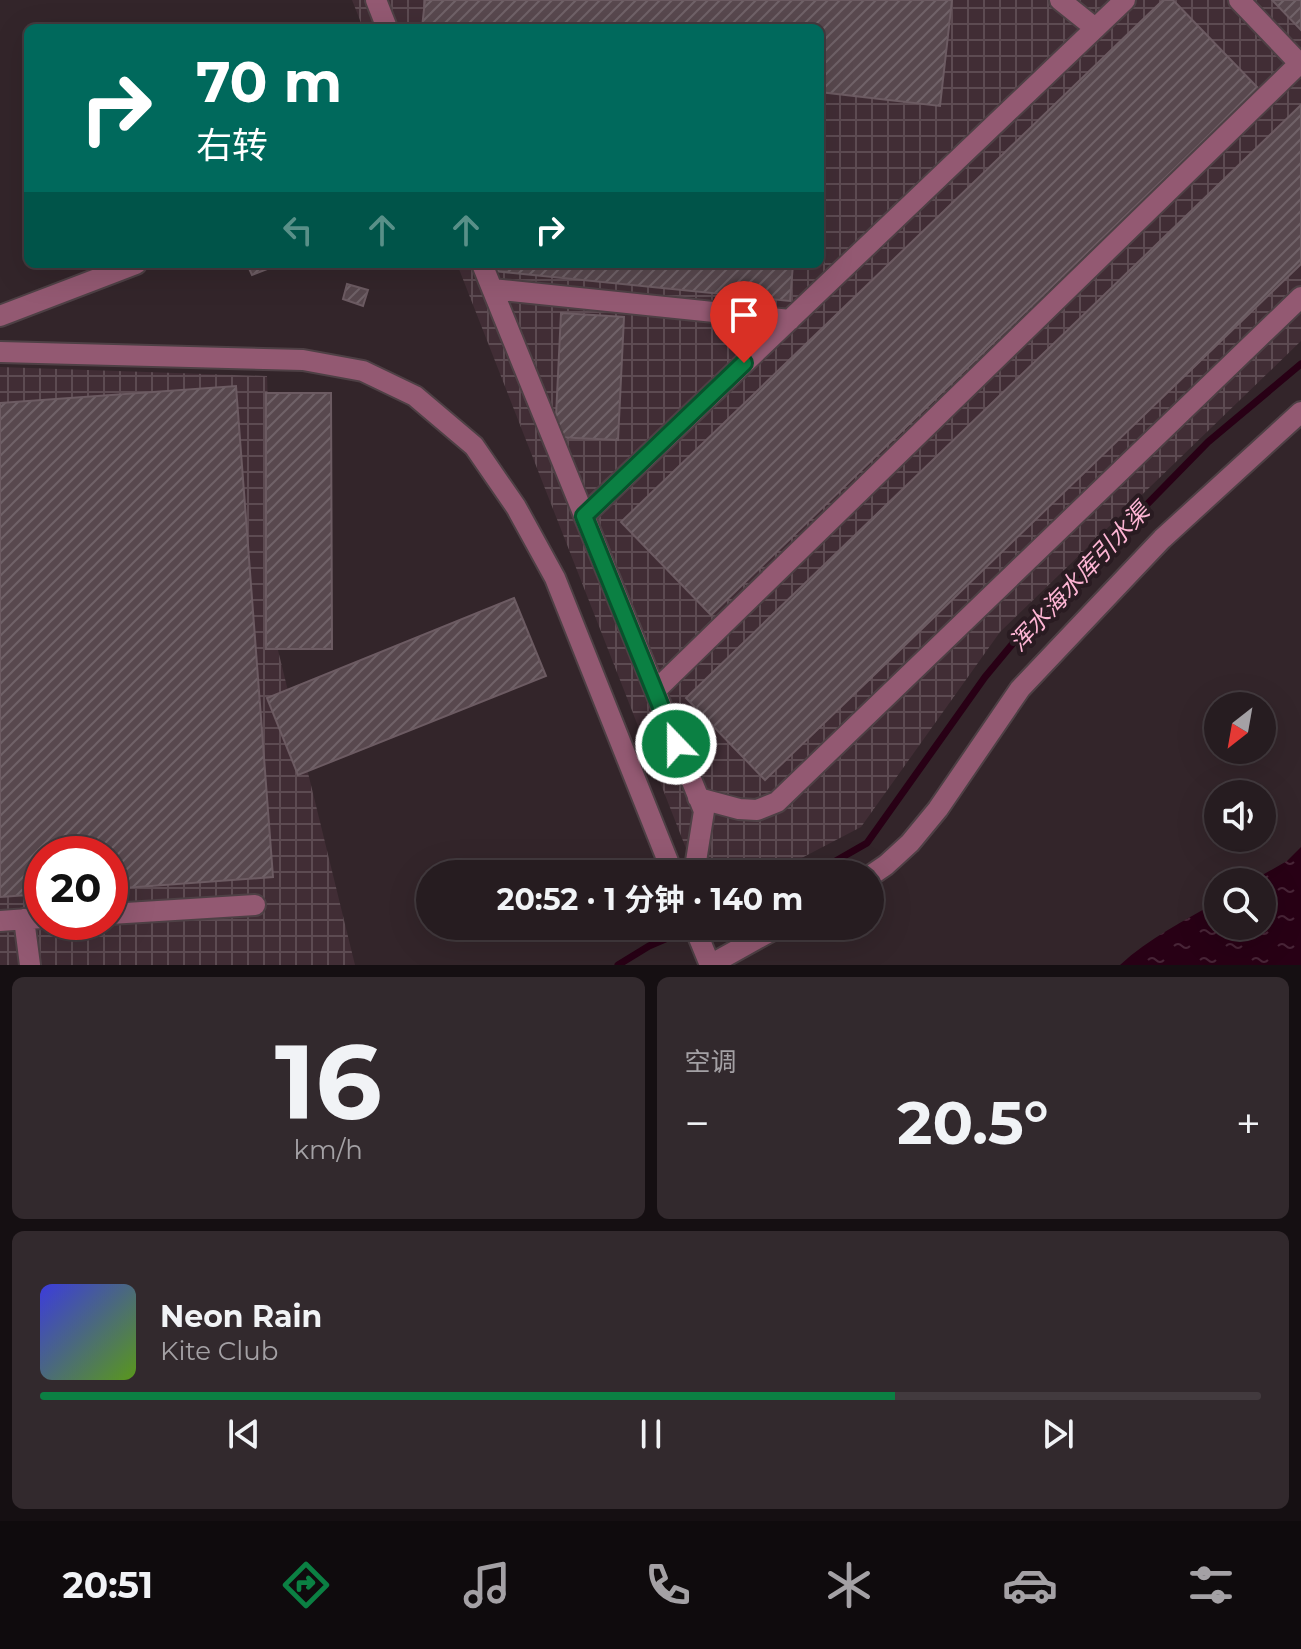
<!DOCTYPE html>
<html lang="zh">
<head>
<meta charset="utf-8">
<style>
  :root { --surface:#261c20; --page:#32292d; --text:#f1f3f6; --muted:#a4a1a5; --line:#423a3e; --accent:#0b8043 }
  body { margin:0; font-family:Montserrat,"Noto Sans SC",sans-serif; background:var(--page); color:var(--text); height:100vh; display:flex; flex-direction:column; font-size:30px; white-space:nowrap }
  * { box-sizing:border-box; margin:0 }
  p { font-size:26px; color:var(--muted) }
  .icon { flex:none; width:44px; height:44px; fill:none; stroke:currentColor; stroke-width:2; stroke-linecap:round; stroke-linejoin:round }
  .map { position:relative; height:965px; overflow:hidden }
  .panel { display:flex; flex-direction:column; gap:12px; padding:12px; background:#150f12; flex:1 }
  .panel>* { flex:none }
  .top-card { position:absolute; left:24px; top:24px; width:800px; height:244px; border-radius:12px; box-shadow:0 8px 32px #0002,0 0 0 2px var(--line); background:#00695c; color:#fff; overflow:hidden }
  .needle { width:52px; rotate:211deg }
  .buttons { position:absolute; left:1204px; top:692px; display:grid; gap:16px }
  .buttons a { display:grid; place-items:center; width:72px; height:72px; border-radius:50%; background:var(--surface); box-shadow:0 8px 32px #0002,0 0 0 2px var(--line); font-size:40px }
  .speed { position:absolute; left:24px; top:836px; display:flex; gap:16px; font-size:40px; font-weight:700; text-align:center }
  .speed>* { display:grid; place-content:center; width:104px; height:104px; border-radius:50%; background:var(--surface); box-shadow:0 8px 32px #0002,0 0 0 2px var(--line); line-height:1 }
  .speed .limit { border:12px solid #d22; background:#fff; color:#111 }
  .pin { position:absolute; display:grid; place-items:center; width:68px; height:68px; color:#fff; margin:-82px -34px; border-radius:50% 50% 50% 0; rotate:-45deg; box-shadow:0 0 8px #0007 }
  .pin .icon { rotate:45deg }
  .me { position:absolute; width:88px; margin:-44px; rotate:338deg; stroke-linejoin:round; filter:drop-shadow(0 0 6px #0008) }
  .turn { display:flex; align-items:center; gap:28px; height:168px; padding:0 40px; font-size:36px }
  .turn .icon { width:104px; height:104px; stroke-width:2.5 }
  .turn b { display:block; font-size:56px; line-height:68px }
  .lanes { display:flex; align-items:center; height:76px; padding:0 40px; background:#0003; justify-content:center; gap:40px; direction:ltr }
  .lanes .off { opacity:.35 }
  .big { font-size:60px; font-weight:700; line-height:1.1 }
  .panel .card { flex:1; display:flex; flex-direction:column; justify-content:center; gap:12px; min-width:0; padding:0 28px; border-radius:12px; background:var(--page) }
  .panel .dial { align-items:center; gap:0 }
  .dial b { font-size:104px; line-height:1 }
  .song { display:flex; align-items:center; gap:24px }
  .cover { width:96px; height:96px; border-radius:12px; background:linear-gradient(135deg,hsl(240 70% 55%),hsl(90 70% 35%)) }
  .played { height:8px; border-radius:4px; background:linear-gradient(90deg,var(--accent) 70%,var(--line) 70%) }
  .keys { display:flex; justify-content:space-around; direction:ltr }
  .heat { display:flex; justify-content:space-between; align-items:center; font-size:44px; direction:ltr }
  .panel .tiles { flex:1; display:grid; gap:12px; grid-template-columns:1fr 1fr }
  .card:last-child { grid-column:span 2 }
  .trip { position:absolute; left:416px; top:860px; width:468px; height:80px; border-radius:40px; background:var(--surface); box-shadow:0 8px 32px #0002,0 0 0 2px var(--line); font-weight:700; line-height:80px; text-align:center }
  .dock { display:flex; height:128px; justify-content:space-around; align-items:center; background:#0f0b0d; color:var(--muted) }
  .dock .icon { width:56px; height:56px }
  .dock .current { color:var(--accent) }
  .dock b { font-size:36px; color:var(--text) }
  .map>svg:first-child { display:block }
  .industrial { fill:url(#industrial-grid); fill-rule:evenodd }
  .water { fill:url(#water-ripples) }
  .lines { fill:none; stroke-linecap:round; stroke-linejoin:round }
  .stream { stroke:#280015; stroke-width:7 }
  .building { fill:url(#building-hatch); stroke:#6c5b62; stroke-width:2 }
  .minor-casing { stroke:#4e4045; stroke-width:24 }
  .minor { stroke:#935972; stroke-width:20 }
  .route-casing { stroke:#07532c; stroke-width:20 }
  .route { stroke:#0b8043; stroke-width:14 }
  .labels { text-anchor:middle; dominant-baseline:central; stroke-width:8; stroke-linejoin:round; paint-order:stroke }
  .water-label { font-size:24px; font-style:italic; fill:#feb5d4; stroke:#291b21 }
</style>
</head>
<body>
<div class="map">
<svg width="1301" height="965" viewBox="0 0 1301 965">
  <defs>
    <pattern id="industrial-grid" width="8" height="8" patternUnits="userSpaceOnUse" patternTransform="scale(2)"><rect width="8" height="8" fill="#412d35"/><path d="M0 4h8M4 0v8" fill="none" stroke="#5d4b52"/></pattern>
    <pattern id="water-ripples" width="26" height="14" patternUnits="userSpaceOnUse" patternTransform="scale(2)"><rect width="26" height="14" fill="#280015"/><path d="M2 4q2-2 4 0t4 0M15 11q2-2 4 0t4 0" fill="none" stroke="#482537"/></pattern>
    <pattern id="building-hatch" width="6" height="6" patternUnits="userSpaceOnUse" patternTransform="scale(2)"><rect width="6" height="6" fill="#58484e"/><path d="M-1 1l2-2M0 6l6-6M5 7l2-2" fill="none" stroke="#706268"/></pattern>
  </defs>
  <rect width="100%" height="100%" fill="#33252a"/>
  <!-- industrial -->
  <path class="industrial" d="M352,0H1301V341L1000,632L861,827L771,874H696L457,264H820V28H363Z
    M0,367L267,376L276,642L355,965H0ZM42,854H110V922H42Z"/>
  <!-- water -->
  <path class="water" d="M1301,847V965H1120C1149,938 1184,921 1218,901V926H1262V882H1250L1287,861Z"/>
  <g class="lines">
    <!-- stream -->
    <path class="stream" d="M813,874L867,843L985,677L1024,630L1208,442L1301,364
      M618,965L649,946L691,928"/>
  </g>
  <!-- building -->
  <path class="building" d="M425,0H952L940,106L820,92V28H422Z
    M1163,0H1173L1258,88L711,615L621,522Z
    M1272,0H1301V30Z
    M1301,105V264L765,780L686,698Z
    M247,264H280L252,275Z
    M494,264H793L790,301L494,271Z
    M347,284L368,290L363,306L343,299Z
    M561,313L624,317L618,440L555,437Z
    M236,386L273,877L110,889V854H42V894L0,897V403Z
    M266,393H331L332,649H266Z
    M514,598L546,676L298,775L267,698Z"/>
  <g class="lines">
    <defs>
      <path id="minor" d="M376,0L387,28
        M1060,0L1095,28
        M1239,0L1301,65
        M482,264L704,811L694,874
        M492,289L790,320
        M0,316L136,264
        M0,352L303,360L363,371L415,396L474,446L516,507L555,578L673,874
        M584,516L1125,0
        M655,691L1300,63
        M698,798L739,809L757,810L777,802L1301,297
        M870,876L886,865L910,843L938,809L1020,689L1162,539L1301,412
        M110,914L255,905
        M24,919L30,965
        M0,921L42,918
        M694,926L710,965
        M710,965L780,926"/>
    </defs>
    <!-- minor casing -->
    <use href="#minor" class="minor-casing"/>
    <!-- minor -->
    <use href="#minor" class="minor"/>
  </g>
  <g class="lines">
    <defs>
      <path id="route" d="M676,744L584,516L744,363"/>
    </defs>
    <!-- route casing -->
    <use href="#route" class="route-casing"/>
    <!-- route -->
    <use href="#route" class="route"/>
  </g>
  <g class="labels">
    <!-- water labels -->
    <g class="water-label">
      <text transform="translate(1079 577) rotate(-47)">浑水海水库引水渠</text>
    </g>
  </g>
</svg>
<div class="buttons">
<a><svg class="needle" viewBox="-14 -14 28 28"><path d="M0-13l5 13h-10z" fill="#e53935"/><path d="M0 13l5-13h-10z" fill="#a4a1a5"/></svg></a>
<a><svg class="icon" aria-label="sound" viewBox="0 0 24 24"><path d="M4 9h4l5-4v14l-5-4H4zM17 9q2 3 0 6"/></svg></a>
<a><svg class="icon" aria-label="search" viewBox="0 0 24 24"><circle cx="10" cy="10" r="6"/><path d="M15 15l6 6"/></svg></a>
</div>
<div class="speed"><div class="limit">20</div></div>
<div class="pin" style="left:744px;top:363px;background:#d93025"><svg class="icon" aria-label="arrive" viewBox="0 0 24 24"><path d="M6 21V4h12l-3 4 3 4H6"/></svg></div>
<svg class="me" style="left:676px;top:744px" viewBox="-20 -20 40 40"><circle r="17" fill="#0b8043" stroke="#fff" stroke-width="3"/><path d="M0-11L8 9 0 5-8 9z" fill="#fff"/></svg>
<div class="trip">20:52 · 1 分钟 · 140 m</div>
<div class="top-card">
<div class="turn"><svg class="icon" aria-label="right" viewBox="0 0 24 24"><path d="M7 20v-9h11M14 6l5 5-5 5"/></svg><div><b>70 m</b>右转</div></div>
<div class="lanes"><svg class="icon off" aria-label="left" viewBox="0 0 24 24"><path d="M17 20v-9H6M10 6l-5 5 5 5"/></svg><svg class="icon off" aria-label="ahead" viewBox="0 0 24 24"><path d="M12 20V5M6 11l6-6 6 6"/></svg><svg class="icon off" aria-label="ahead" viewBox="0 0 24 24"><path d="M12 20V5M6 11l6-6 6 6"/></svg><svg class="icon" aria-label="right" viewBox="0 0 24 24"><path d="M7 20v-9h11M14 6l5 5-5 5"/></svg></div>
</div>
</div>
<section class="panel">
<div class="tiles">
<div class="card dial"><b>16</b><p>km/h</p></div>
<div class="card"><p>空调</p>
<div class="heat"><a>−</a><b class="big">20.5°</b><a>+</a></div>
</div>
<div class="card">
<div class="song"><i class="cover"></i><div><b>Neon Rain</b><p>Kite Club</p></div></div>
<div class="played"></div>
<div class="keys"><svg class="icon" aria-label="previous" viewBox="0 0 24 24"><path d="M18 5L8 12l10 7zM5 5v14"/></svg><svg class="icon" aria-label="pause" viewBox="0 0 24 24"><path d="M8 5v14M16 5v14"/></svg><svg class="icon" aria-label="next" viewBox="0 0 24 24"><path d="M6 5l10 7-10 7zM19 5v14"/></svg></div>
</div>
</div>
</section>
<nav class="dock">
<b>20:51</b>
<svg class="icon current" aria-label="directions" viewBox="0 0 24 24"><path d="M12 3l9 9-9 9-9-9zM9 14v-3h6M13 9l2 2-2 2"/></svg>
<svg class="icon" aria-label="music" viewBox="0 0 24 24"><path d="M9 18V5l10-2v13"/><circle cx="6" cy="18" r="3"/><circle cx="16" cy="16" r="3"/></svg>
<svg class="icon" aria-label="phone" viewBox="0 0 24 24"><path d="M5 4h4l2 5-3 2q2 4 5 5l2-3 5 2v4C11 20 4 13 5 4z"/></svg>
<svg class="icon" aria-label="climate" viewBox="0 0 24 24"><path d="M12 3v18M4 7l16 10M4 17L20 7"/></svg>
<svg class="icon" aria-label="car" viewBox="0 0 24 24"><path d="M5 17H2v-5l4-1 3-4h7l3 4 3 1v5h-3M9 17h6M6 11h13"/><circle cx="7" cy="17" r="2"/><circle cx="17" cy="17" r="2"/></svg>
<svg class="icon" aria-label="filters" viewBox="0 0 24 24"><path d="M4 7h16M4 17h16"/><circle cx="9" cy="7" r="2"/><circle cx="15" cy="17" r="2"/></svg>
</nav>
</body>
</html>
